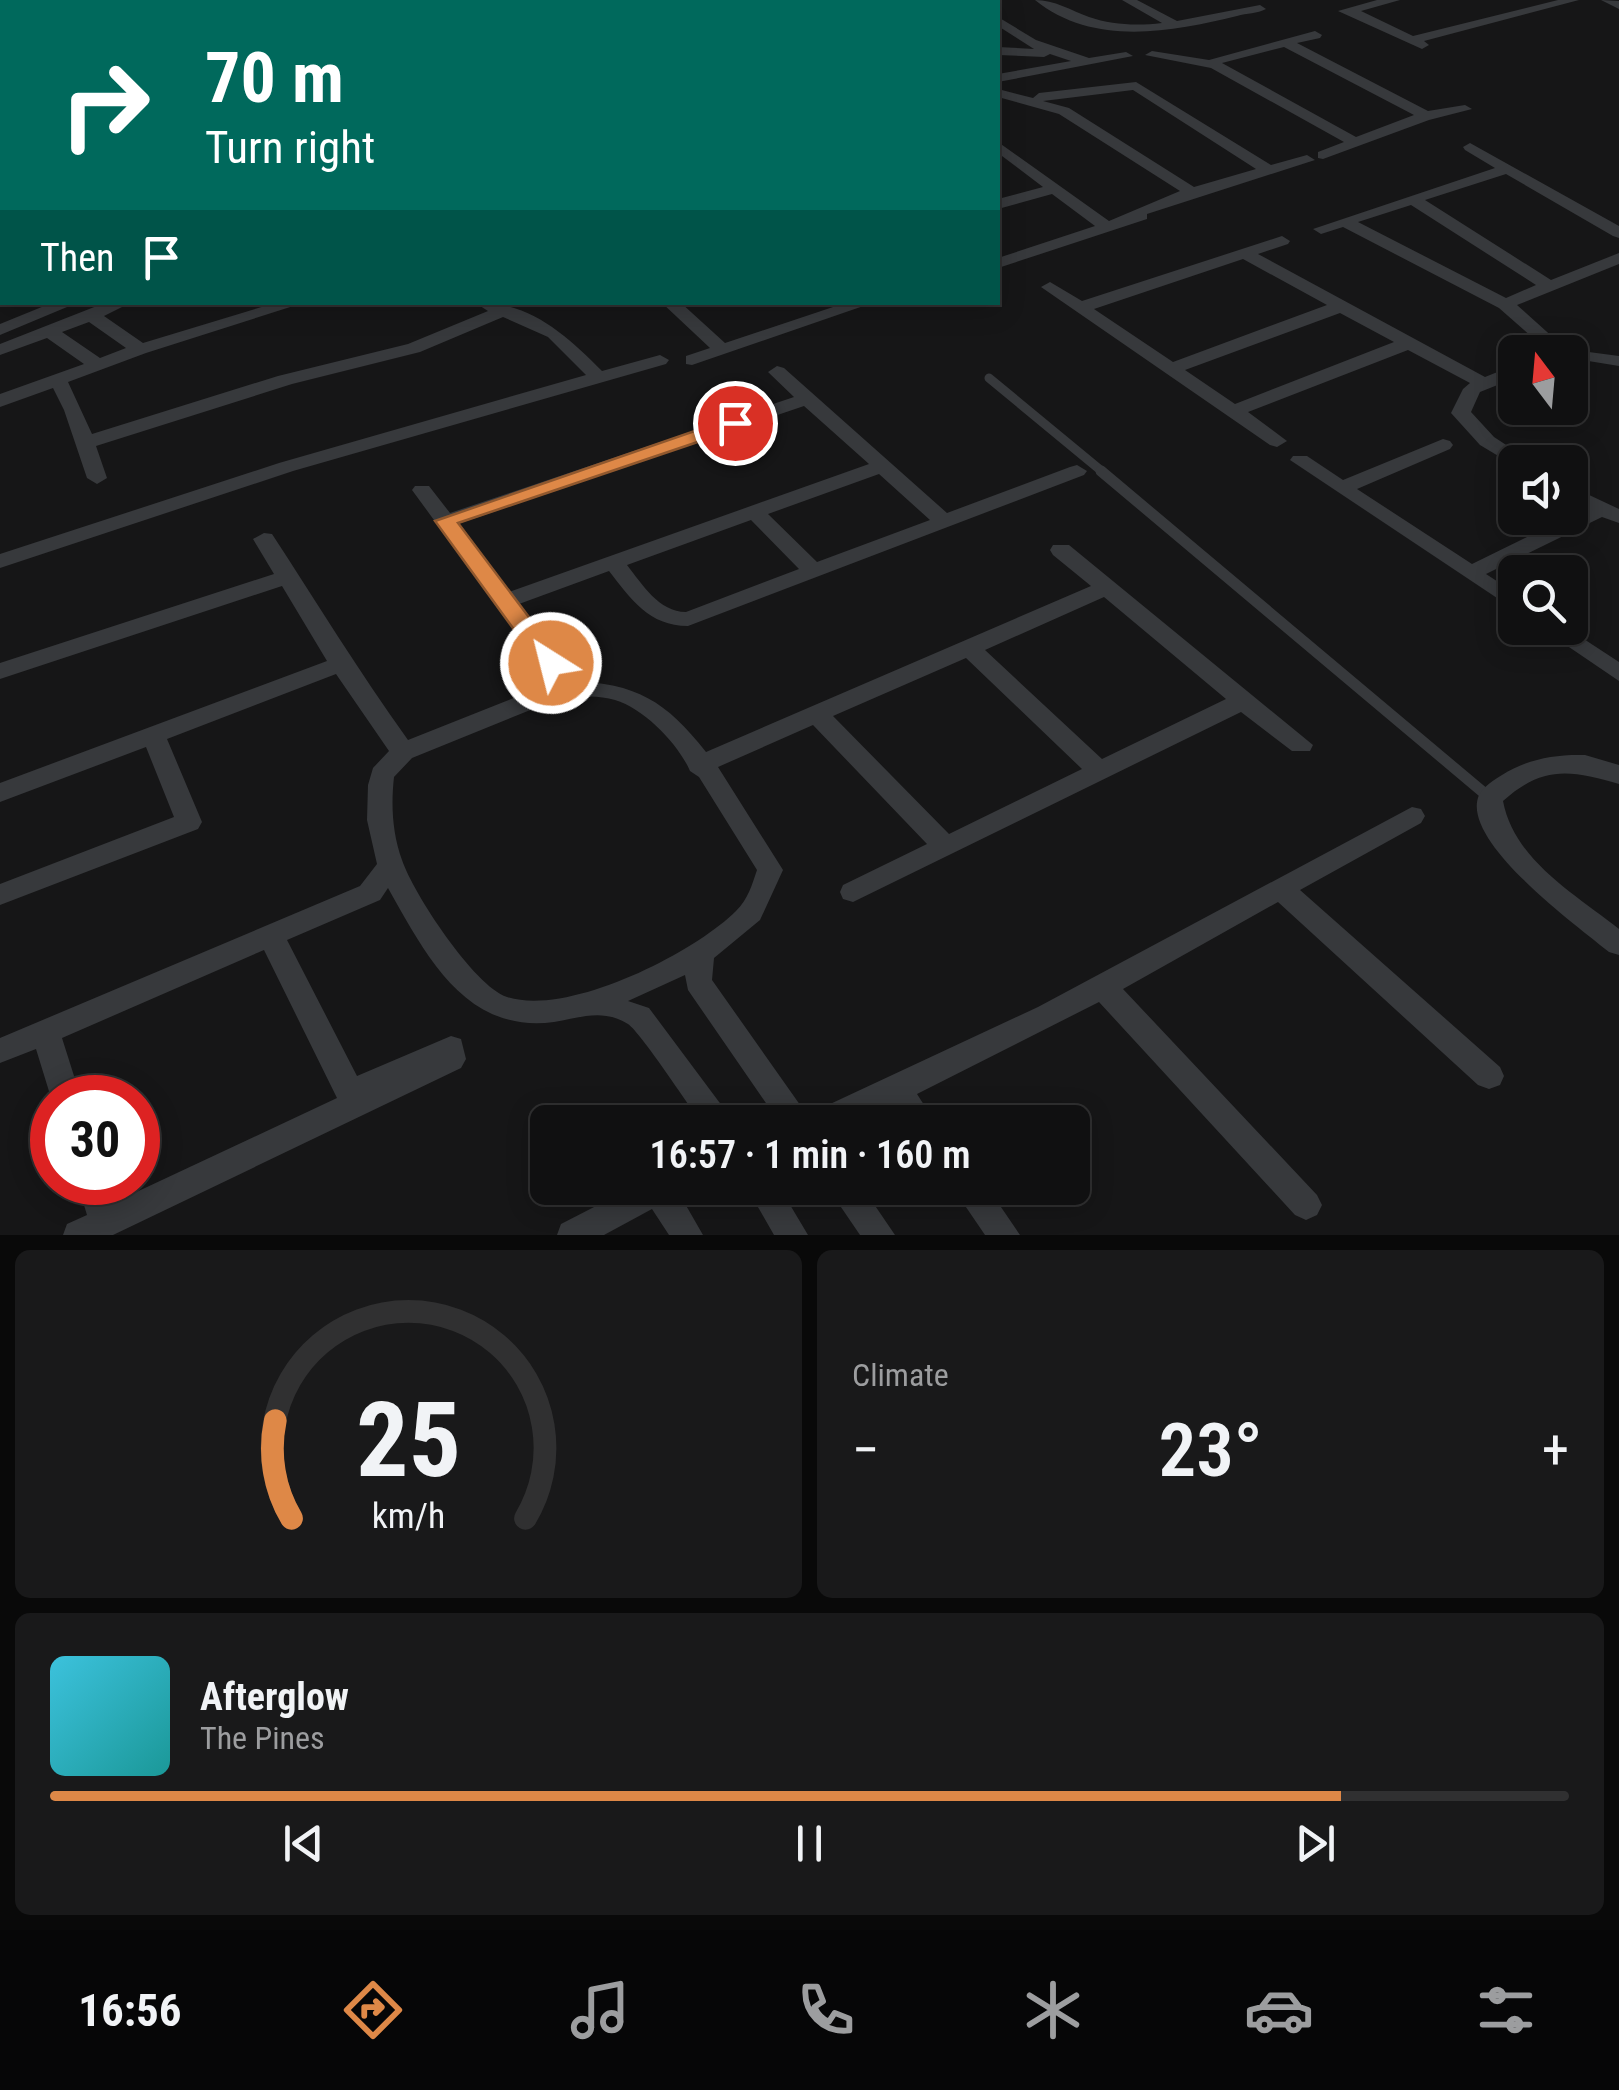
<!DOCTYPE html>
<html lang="en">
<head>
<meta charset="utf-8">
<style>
  :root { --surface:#101011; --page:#19191a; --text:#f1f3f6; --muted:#9c9d9f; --line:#303031; --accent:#de8847 }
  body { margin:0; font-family:"Roboto Condensed",sans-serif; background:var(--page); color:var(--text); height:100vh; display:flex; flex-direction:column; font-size:38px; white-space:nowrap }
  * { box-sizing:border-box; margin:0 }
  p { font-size:32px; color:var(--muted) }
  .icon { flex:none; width:55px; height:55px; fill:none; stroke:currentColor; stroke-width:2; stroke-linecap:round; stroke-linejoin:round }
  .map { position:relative; height:1235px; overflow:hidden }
  .sheet { display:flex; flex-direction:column; gap:15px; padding:15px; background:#090909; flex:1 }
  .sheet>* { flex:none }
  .guide { position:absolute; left:0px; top:0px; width:1000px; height:305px; box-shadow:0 5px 25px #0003,0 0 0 2px var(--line); background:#00695c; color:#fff; overflow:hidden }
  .needle { width:65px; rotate:344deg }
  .fabs { position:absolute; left:1498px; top:335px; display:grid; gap:20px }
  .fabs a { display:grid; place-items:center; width:90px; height:90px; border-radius:15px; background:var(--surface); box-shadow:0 5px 25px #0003,0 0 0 2px var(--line); font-size:50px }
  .speed { position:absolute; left:30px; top:1075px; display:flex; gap:20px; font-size:50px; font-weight:700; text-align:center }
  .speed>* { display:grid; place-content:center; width:130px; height:130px; border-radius:50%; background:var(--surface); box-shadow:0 5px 25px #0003,0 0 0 2px var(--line); line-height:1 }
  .speed .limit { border:15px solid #d22; background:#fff; color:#111 }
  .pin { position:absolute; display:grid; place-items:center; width:85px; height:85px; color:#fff; margin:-42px; border:5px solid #fff; border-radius:50%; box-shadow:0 2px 10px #0007 }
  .me { position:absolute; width:110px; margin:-55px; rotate:324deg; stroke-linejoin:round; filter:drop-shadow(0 0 8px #0008) }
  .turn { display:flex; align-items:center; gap:35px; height:210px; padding:0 40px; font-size:45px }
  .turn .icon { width:130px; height:130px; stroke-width:2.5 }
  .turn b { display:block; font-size:70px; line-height:85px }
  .then { display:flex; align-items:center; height:95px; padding:0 40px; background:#0003; gap:20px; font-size:38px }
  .big { font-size:75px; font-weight:600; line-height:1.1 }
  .sheet .card { flex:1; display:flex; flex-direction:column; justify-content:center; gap:15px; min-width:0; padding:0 35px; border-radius:15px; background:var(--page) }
  .sheet .dial { align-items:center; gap:0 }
  .dial svg { height:260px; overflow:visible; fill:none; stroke:var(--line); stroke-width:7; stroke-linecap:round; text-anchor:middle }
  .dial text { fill:var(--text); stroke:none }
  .song { display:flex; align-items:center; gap:30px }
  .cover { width:120px; height:120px; border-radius:15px; background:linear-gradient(135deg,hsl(190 70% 55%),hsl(180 70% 35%)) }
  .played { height:10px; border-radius:5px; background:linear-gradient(90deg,var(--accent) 85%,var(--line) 85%) }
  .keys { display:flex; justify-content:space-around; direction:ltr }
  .heat { display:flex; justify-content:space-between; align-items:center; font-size:55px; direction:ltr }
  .sheet .tiles { flex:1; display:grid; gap:15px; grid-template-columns:1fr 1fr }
  .card:last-child { grid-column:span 2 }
  .trip { position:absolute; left:530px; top:1105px; width:560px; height:100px; border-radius:15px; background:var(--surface); box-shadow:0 5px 25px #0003,0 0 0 2px var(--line); font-weight:600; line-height:100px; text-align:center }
  .dock { display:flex; height:160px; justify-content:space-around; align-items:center; background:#060607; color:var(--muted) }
  .dock .icon { width:70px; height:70px }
  .dock .on { color:var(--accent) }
  .dock b { font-size:45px; color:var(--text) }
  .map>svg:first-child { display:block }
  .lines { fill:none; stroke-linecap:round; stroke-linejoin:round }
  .service-far1 { stroke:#37393c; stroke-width:9 }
  .service { stroke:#37393c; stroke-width:11 }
  .minor { fill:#37393c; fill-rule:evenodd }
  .route { fill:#de8847; stroke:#90582e; stroke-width:2.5 }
</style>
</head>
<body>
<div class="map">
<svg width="1619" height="1235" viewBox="0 0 1619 1235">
  <rect width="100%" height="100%" fill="#161617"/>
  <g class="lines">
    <!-- service-far1 -->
    <path class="service-far1" d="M989,378L1104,473"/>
    <!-- service -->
    <path class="service" d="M1101,471L1490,798"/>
    <!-- minor -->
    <path class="minor" d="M873,0H888L889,2H875Z
      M959,0H974L975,2H961Z
      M1035,0C1055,0 1070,10 1089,17C1112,25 1137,26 1162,23L1122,0H1137L1177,21L1260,5L1266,9C1257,14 1247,13 1237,16C1171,32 1093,47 1035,0Z
      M1377,0H1400L1361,11L1413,36L1558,0H1579L1424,41L1429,45L1422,49L1338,11Z
      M1601,0L1619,1V9Z
      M998,17L1036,40L1089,58L1126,52L1133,56L998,82V74L1071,61L1050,54L1044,57L998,55V47L1034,49L998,26Z
      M1315,31L1322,35L1320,38L1297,43L1428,111L1465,105L1472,109L1429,120L1323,159L1318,158V152L1344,142L1211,68L1145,55L1152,51L1209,60ZM1284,47L1414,115L1356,137L1222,63Z
      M1136,82L1271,165L1307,155L1315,160L1147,214V219L998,268V258L1095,226L1052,194L998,209V199L1043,187L998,153V142L1109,221L1180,191L1059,114L998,97V89L1033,98L1039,93ZM1133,90L1256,169L1194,187L1069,108L1043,101Z
      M1470,143L1619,226V238L1613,236L1506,174L1425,200L1551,280L1619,253V264L1517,305L1566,349L1619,356V366L1570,358V352H1549L1499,308L1343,227L1321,234L1313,229L1495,168L1465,150L1463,147ZM1411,205L1536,285L1506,298L1358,222Z
      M1282,236L1290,241L1288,244L1258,254L1485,377L1515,365V378L1480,392L1471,412L1494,437L1532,462H1515V466L1480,445L1451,413L1463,389L1470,383L1408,350L1248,412L1287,441L1277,447L1270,445L1041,287L1050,282L1082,301ZM1243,259L1327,305L1173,362L1094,309ZM1340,313L1394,342L1235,404L1185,370Z
      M54,302H79L0,335V324Z
      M107,302H132L104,316L143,343L278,302H306L146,353L68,382L92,434L278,376L408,344L488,311L474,302C530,302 564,333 602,371L660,355L669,360L666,364L293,471L0,568V554L279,463L586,375L548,337L503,317L420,352L292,384L96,446L107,478L97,484L87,478L64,410L53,388L0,407V394L84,364L47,338L0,355V344ZM89,322L126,348L100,358L62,332Z
      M661,302H680L725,343L848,302H875L692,365L686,364V356L710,348Z
      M777,366L784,368L947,513L1070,467L1077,465L1087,471L1084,475L688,626C649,626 631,599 609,571L519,604L559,658L571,681C636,683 666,701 706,752L1091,586L1053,555L1050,550L1053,545H1069L1313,745L1310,751H1292L1241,712L853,902L843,899L840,892L843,885L927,844L813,725L718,767L783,870L760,920L714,958L712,980L810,1119L813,1112L1038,1007L1412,807L1421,809L1425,816L1421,823L1300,890L1500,1067L1504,1076L1500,1085L1489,1089L1478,1085L1278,902L1123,989L1317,1195L1322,1205L1317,1215L1306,1220L1295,1215L1099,1002L917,1094L935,1122H903L891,1106L855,1122H779L688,990L685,975L628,1001L649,1008L734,1122H701C688,1105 641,1033 628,1024C602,1008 580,1018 554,1022C465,1034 426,955 388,888L380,900L287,940L357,1076L451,1036L461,1039L466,1059L461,1068L113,1235H63L67,1224L87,1215L77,1182H109L115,1202L337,1098L264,950L62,1038L81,1098H52V1101L36,1049L0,1063V1038L360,886L377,864L367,820L368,785L373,768L389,751L336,674L167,739L202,822L198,829L0,905V884L174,817L146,747L0,802V783L327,661L282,586L0,679V663L274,574L253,539L264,533L272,534C316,601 359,672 408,740L549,684L540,665L412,490L415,486H429L450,513L794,397L768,372ZM804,406L869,464L509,592L458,524ZM879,474L930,520L817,562L768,514ZM751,520L799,569L686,612C659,612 642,584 627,565ZM1104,597L1226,699L1102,759L985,650ZM966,658L1082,769L949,834L833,716ZM565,696C581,697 599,695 615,700C645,709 679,745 690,771L699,777L757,870C752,885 748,899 736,911C694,953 568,1017 507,997C474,986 413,893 402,860C392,833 391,804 394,777L412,758Z
      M1443,439L1450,441L1453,445L1450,449L1357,489L1472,564L1586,508L1570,500V486L1619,509V523L1602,517L1486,574L1515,593V610L1290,460L1293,456H1307L1343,480Z
      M1541,628H1567L1619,662V681Z
      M1585,755L1619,765V784C1571,770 1543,765 1503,801C1514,860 1575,894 1619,929V955L1609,952C1579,927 1459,841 1479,795C1483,787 1495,779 1502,775C1527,759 1556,754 1585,755Z
      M631,1188H676L703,1235H669L652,1209L604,1235H557L561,1224Z
      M747,1188H780L808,1235H774Z
      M828,1188H863L895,1235H860Z
      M953,1188H988L1020,1235H985Z"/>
  </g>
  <!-- route -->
  <path class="route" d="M735,417L742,419V427L458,523L559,657V668H542L435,521Z"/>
</svg>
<div class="fabs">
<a><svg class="needle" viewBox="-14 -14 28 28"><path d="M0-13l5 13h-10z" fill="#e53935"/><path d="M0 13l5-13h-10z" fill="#9c9d9f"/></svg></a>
<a><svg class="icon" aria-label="sound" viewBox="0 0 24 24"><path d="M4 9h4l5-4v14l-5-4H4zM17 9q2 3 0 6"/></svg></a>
<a><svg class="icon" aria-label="search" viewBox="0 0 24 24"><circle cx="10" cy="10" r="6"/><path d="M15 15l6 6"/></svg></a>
</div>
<div class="speed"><div class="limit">30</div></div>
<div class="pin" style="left:735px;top:423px;background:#d93025"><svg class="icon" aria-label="arrive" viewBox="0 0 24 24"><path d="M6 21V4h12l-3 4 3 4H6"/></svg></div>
<svg class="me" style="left:551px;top:663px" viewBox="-20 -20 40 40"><circle r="17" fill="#de8847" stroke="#fff" stroke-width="3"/><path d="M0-11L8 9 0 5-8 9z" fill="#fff"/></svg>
<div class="trip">16:57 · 1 min · 160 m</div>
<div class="guide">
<div class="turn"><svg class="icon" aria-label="right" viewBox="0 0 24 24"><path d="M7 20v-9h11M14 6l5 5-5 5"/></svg><div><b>70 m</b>Turn right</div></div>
<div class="then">Then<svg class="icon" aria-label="arrive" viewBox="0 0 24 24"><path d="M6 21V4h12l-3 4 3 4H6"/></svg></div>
</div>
</div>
<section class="sheet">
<div class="tiles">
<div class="card dial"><svg viewBox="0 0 100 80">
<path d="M14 69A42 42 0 1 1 86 69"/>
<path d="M14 69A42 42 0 0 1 9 39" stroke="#de8847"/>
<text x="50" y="56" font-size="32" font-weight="700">25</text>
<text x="50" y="72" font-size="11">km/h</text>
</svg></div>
<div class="card"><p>Climate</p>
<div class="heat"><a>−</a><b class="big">23°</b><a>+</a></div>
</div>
<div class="card">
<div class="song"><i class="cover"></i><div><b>Afterglow</b><p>The Pines</p></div></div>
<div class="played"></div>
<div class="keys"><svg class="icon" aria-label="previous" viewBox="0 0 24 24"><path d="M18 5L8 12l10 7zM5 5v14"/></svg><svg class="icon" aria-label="pause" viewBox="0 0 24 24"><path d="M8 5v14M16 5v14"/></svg><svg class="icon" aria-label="next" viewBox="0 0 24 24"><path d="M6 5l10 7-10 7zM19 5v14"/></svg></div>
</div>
</div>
</section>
<nav class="dock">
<b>16:56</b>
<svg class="icon on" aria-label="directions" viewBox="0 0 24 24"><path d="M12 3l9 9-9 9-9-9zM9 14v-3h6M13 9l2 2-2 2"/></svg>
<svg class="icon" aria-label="music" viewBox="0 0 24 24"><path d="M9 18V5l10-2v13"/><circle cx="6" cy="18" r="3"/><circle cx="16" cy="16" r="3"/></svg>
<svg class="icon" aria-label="phone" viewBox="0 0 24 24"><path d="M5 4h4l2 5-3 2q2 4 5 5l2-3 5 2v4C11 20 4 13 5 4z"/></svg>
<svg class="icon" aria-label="climate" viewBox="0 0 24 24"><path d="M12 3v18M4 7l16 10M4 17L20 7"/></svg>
<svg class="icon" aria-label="car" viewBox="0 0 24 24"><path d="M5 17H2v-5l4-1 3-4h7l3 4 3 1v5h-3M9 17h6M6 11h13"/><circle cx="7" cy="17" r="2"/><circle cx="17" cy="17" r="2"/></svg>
<svg class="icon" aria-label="filters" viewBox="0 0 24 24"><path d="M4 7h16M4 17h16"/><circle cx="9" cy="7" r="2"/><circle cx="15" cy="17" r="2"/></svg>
</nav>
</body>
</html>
